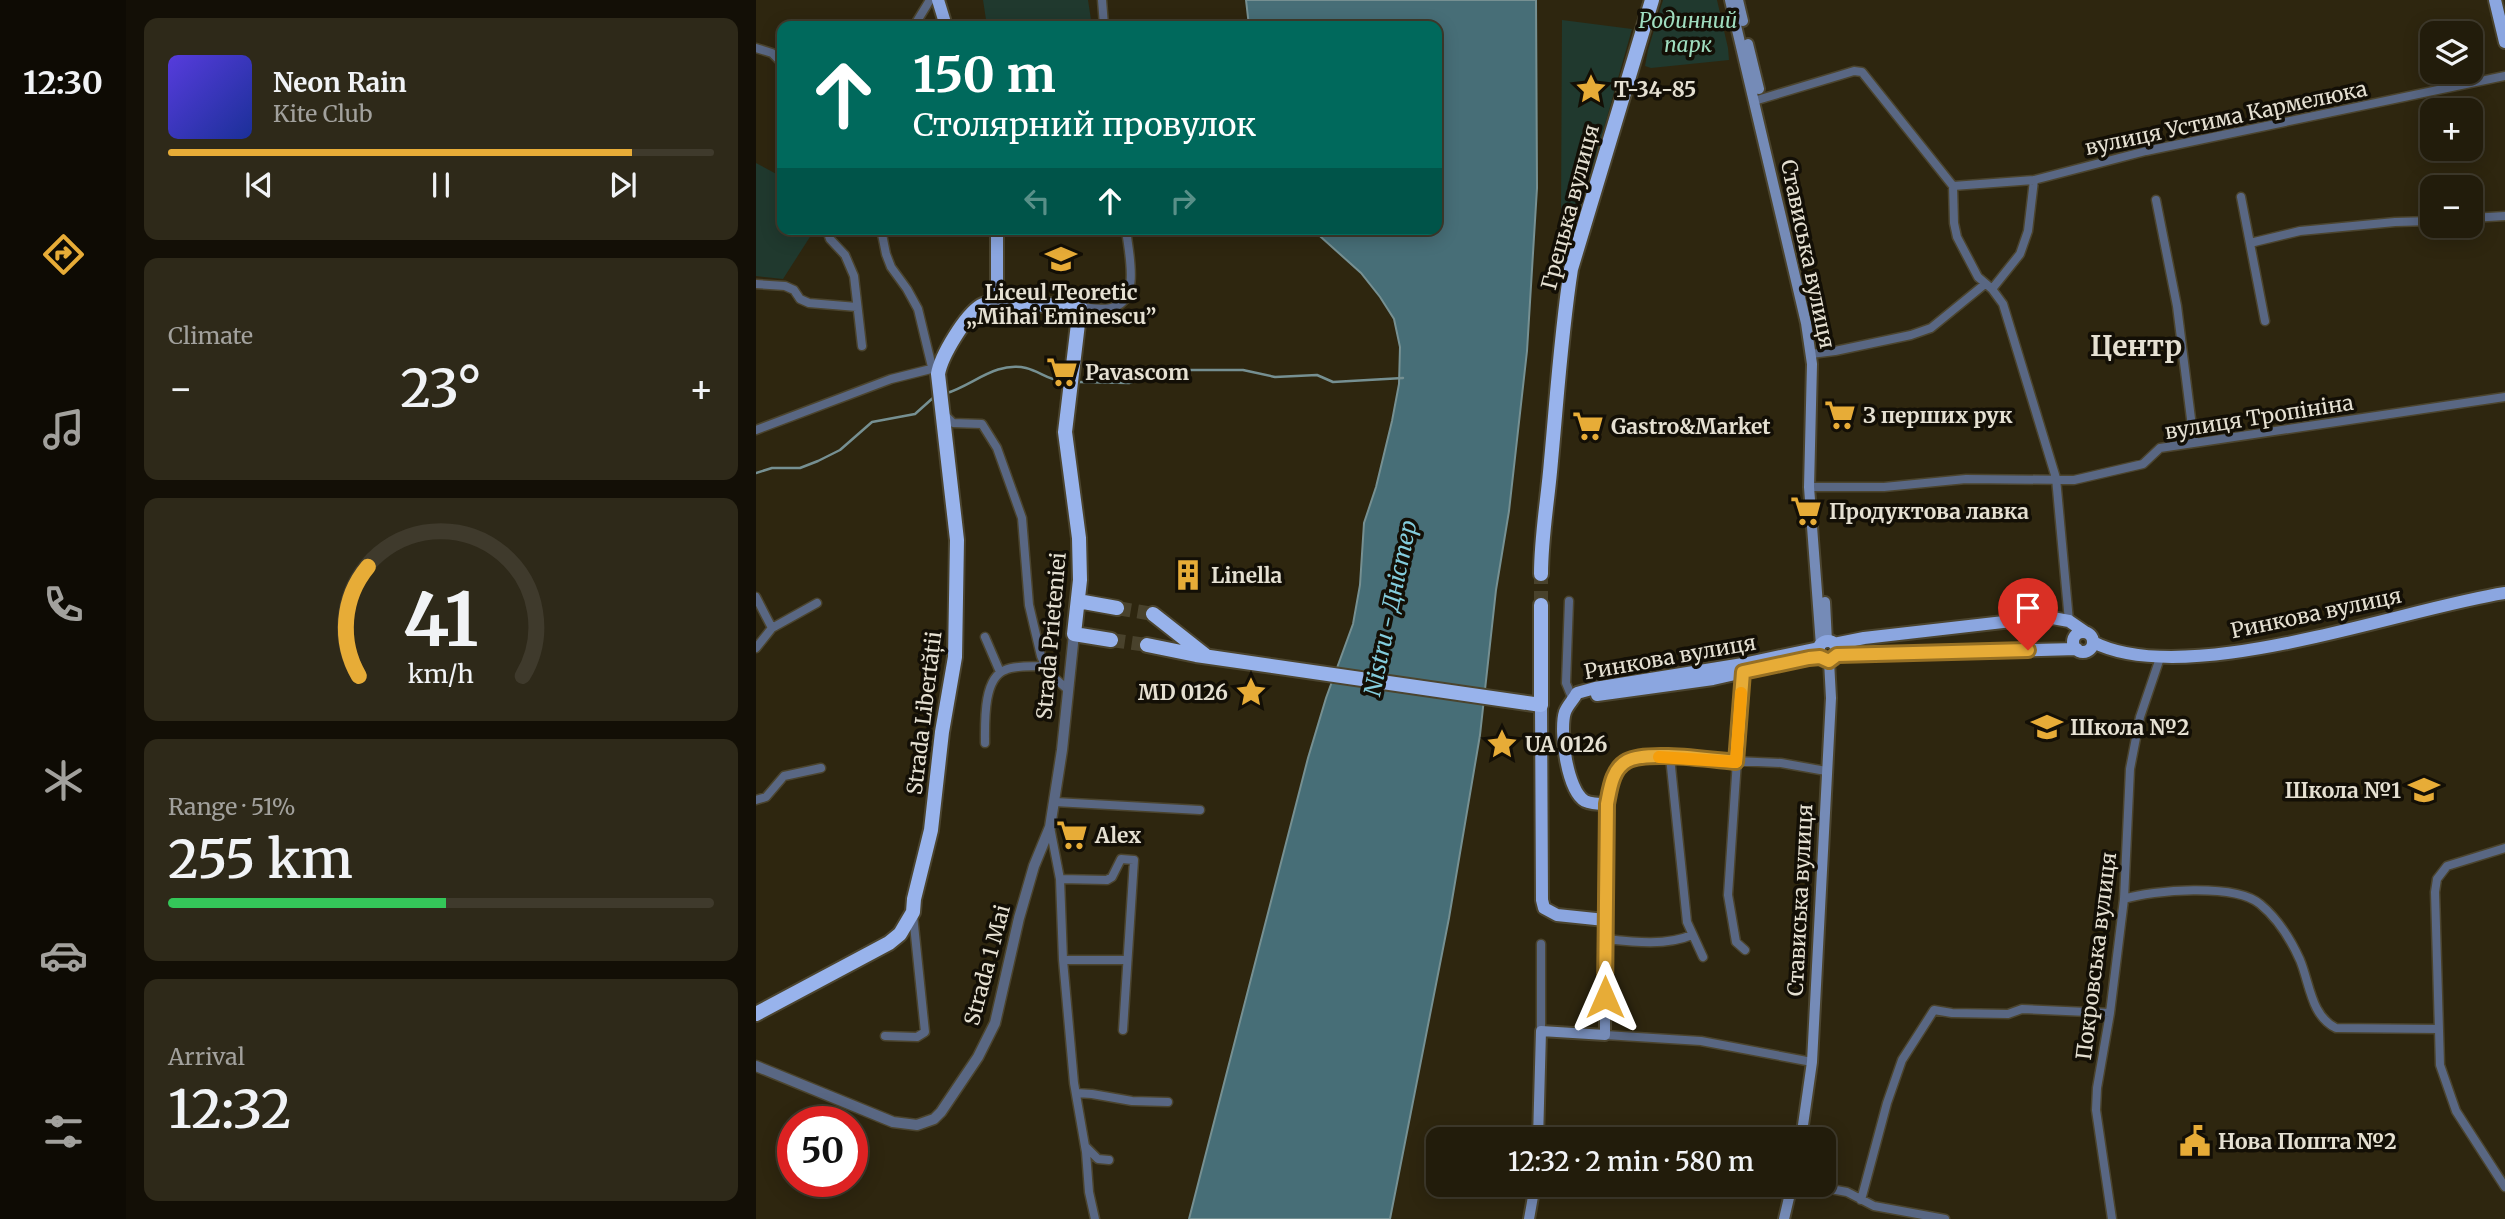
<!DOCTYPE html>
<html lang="en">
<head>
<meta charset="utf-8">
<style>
  :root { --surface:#221c0b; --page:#2e2919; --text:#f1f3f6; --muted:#a2a19d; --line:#3f3a2c; --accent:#e7ac37 }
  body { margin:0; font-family:Merriweather,serif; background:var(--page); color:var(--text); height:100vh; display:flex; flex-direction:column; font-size:26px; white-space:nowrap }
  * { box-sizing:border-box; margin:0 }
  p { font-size:23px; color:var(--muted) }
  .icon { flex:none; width:38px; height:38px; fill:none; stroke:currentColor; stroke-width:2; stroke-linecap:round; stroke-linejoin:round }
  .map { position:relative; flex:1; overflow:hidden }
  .sheet { display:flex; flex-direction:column; gap:18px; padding:18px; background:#130f06; width:630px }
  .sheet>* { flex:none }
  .guide { position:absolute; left:21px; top:21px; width:665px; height:214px; border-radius:14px; box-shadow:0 4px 18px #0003,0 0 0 2px var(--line); background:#00695c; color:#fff; overflow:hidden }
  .controls { position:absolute; left:1664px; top:21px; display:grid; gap:14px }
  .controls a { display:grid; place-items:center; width:63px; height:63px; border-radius:14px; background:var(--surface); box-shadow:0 4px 18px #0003,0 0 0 2px var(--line); font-size:35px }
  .speed { position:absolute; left:21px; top:1106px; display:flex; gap:14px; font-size:35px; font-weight:700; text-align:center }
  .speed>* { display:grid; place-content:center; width:91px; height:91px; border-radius:50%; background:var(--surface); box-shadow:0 4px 18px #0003,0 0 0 2px var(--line); line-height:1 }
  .speed .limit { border:10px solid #d22; background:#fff; color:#111 }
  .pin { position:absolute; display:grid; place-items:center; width:60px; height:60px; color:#fff; margin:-72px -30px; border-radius:50% 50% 50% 0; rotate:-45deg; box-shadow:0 0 7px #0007 }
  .pin .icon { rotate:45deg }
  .me { position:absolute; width:77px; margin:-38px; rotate:0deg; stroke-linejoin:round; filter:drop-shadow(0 0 5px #0008) }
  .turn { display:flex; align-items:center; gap:24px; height:147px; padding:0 21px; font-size:32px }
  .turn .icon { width:91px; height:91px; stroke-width:2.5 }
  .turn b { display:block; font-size:49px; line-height:60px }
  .lanes { display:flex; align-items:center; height:66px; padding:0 21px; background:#0003; justify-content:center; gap:35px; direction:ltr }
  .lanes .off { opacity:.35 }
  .big { font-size:52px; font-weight:600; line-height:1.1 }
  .sheet .card { flex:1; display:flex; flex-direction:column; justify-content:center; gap:10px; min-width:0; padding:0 24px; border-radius:14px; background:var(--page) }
  .sheet .dial { align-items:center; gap:0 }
  .dial svg { height:182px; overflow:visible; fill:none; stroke:var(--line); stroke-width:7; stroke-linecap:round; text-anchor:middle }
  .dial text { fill:var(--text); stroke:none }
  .song { display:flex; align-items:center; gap:21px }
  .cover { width:84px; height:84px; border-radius:10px; background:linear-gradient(135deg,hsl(250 70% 55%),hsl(230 70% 35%)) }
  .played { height:7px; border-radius:4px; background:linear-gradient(90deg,var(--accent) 85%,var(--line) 85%) }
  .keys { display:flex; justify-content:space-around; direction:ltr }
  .heat { display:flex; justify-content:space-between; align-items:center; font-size:38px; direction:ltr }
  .charge { height:10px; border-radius:5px; background:linear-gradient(90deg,#34c759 51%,var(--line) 0) }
  .trip { position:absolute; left:670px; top:1127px; width:410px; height:70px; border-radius:14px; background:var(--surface); box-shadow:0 4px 18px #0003,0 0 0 2px var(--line); font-weight:600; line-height:70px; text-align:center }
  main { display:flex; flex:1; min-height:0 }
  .tab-bar { display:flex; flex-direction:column; width:126px; justify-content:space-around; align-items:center; background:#0e0b04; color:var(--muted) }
  .tab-bar .icon { width:49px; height:49px }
  .tab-bar .selected { color:var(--accent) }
  .tab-bar b { font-size:32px; color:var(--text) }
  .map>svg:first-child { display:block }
  .green { fill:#20392e }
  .water { fill:#476e77; stroke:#769092; stroke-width:2 }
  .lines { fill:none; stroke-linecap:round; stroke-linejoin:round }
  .stream { stroke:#769092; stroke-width:2.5 }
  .trunk-tunnel { stroke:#49422c; stroke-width:14; stroke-dasharray:14 7; stroke-linecap:butt }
  .minor-casing { stroke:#4b442e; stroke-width:11 }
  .tertiary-casing { stroke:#4b442e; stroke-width:13 }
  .secondary-casing { stroke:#4b442e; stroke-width:14 }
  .primary-casing { stroke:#4b442e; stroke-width:16 }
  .trunk-casing { stroke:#4b442e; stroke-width:18 }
  .minor { stroke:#596783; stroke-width:8 }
  .tertiary { stroke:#596783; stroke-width:10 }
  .secondary { stroke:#758bb7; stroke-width:10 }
  .primary { stroke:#8ba6e0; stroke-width:12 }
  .trunk { stroke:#98b3ec; stroke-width:14 }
  .route-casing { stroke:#967024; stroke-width:18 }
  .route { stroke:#e7ac37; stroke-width:12 }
  .slow { stroke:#f59e0b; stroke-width:12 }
  .labels { text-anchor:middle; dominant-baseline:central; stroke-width:7; stroke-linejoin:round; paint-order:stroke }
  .park-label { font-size:21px; font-style:italic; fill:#9fddbf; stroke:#130f06 }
  .poi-label { font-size:21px; font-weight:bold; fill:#e5e0d2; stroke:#130f06; text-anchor:start }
  .street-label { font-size:21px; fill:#e5e0d2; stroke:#130f06 }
  .water-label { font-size:23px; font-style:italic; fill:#84cddd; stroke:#130f06 }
  .district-label { font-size:28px; font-weight:bold; fill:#e5e0d2; stroke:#130f06 }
</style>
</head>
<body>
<main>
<nav class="tab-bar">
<b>12:30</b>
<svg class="icon selected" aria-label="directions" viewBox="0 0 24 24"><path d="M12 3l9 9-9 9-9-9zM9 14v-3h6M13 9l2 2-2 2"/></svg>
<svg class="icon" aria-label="music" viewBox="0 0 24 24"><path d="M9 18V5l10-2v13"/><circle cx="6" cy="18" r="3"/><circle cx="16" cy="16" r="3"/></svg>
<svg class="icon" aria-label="phone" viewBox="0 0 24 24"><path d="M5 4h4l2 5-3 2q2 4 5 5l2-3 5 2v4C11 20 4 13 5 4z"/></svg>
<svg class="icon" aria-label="climate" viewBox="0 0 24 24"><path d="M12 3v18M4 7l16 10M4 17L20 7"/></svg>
<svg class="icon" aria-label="car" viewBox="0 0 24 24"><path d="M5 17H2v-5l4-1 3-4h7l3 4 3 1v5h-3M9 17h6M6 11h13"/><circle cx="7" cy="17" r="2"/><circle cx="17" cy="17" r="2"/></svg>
<svg class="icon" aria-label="filters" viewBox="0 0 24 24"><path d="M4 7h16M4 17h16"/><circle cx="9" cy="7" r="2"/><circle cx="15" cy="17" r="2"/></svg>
</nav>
<section class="sheet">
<div class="card">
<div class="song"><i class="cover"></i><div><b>Neon Rain</b><p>Kite Club</p></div></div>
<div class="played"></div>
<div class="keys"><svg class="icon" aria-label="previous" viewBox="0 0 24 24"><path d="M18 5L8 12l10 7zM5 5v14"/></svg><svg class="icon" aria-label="pause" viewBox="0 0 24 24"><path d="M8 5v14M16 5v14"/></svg><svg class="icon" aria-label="next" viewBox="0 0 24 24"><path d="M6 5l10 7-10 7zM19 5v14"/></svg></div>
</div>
<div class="card"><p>Climate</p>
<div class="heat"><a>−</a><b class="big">23°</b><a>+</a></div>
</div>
<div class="card dial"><svg viewBox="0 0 100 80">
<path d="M14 69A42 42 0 1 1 86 69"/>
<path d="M14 69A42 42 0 0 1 18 21" stroke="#e7ac37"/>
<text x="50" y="56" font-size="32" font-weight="700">41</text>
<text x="50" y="72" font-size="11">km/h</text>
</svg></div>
<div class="card"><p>Range · 51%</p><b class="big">255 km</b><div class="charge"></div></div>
<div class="card"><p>Arrival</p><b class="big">12:32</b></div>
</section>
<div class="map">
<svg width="1749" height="1219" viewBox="0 0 1749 1219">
  <rect width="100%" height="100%" fill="#2e260f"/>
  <!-- green -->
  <path class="green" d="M227,0H332L336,26H231Z
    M907,0H961L972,48L973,60L895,68L889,66L892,50Z
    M806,20L876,29L825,209L805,213Z
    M0,163L26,177V229H59L27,279L0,276Z"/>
  <!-- water -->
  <path class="water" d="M490,0H780L781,188L771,351L753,511L740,590L724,735L693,918L634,1219H433L552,758L570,698L597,624L604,585L608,523L620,487L636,421L643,384L644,347L638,319L624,297L605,273L556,229H681V26H493Z"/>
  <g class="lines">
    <!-- stream -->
    <path class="stream" d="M323,382L373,383L400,374L432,370H487L519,377L561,375L577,382L647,378
      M191,393C217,385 240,361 270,368C283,371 292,380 306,381
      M0,473L16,468H44L62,461L84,450L116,422L159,414L178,397"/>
    <!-- trunk-tunnel -->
    <path class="trunk-tunnel" d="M785,605V574
      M361,608L397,614
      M355,640L391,645"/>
    <defs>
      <path id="minor" d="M346,0L348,26
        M158,26L174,0
        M0,48L16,53L26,63
        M998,101L1085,75L1098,71L1106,72L1197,186L1198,223L1201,237L1222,277L1236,289L1247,304L1300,478L1313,621
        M1197,186L1278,180L1390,151L1749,76
        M1485,197L1509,321
        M1400,200L1421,306L1438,443
        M1715,218L1749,216
        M74,229L72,233L74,239L89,255L98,276L106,346
        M125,229L130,254L135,267L151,289L162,309L176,367
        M1494,243L1544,231L1639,222L1676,221
        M0,284L29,286L38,290L44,299L53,303L101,307
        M1236,289L1264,254L1272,231L1278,180
        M324,307C335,308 348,311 358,307C385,299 372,250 370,229
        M1055,354L1079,351L1155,335L1175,328L1229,284
        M189,415L197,423L226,424L241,448L266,518L273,605L285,656L292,672L311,689
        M0,430L135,379L183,367
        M1058,487H1128L1210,479L1318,480L1387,464L1404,448L1749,397
        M0,597L16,628L0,648
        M813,601L810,683L817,700
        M16,628L61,603
        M229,637L244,672
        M987,671L972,895L980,942L989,950
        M229,743C229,723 227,678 249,670C260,665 276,667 288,666
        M914,757L931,922L947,957
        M0,800L10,797L28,776L65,768
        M299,802L444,810
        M851,804C856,775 859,764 890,757L1025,763L1070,771
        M294,827L304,879L307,960L318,1083L330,1152L333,1192L339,1219
        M1749,848L1691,866L1681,879L1679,892L1684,1065L1700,1111L1749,1187
        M304,879L351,880L356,877L365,859L378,860L367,1030
        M1368,899C1397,890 1479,883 1504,904C1521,918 1535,940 1544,960C1554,984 1555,1016 1580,1028L1682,1029
        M849,939C877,942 910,946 936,935
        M785,944V1031
        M307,960H371
        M849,1035L945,1041L1056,1062
        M129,1036L161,1037L169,1032L157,915
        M320,1093L336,1094L376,1101L412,1102
        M330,1147L342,1159L353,1160
        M1053,1185L1091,1192L1118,1206L1189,1219
        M1105,1200L1131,1103L1146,1060L1178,1010L1196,1013L1252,1014L1266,1009L1354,1013
        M1356,1219L1340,1110L1341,1088L1354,1013L1368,899L1374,769L1384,717L1404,658"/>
      <path id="tertiary" d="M0,1066L137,1122L161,1125L178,1119L185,1112L222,1057L239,1023L263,918L278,866L294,827L306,750L318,634"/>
      <path id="secondary" d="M974,0L1050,323L1056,364L1053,487L1065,645
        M982,0L987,21
        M992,44L1003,89
        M1069,602L1071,642
        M782,1139L785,1031L849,1035V920
        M1045,1139L1056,1062L1075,698L1073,661
        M773,1219L779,1185
        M1028,1219L1036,1185"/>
      <path id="primary" d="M182,0L190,26
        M1739,0L1749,42
        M241,229V302
        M1317 642a10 10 0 1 1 20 0a10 10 0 1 1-20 0Z
        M1062 651a10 10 0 1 1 20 0a10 10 0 1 1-20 0Z
        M1337,642C1430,690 1645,609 1749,593
        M1078,644L1108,638L1291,617L1313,621L1329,632
        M1081,655L1321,649
        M841,695L957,679L988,672
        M785,705L786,900L788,908L801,915L849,920L851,804C844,804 835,804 829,801C811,791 803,730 809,712C811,706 818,699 821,693L839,688L987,664L1063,648"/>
      <path id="trunk" d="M785,574C785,536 792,499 795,461C801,397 805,333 815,269L896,0
        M322,601L361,608
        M397,614L449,655
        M391,645L440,655L785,705V605
        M0,1014L133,943L144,934L157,912L158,899L175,830L186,732L199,657L201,540L182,374C185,356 209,316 225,306C230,303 236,303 241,302L324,307L309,432L323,538L324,580L318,634L355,640"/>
    </defs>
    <!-- minor casing -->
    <use href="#minor" class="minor-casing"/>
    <!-- tertiary casing -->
    <use href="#tertiary" class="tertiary-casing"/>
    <!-- secondary casing -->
    <use href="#secondary" class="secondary-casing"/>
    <!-- primary casing -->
    <use href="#primary" class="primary-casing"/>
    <!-- trunk casing -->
    <use href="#trunk" class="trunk-casing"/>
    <!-- minor -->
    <use href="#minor" class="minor"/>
    <!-- tertiary -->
    <use href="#tertiary" class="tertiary"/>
    <!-- secondary -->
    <use href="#secondary" class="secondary"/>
    <!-- primary -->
    <use href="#primary" class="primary"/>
    <!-- trunk -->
    <use href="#trunk" class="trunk"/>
  </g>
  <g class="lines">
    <defs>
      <path id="route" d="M849,997L851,804C854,789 856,769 871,761C891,750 956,760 980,762L987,672L1053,658L1064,657L1073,661L1081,655L1272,650"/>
    </defs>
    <!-- route casing -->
    <use href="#route" class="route-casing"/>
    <!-- route -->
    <use href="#route" class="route"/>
    <!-- slow -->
    <path class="slow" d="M903,757L980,762L985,693"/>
  </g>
  <!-- icons -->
  <defs>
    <symbol id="sight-bare" viewBox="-9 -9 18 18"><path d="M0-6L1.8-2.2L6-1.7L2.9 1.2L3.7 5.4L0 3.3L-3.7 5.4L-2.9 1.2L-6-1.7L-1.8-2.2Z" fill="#e7ac37" stroke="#130f06" stroke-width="2.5" paint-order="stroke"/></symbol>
    <symbol id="school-bare" viewBox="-9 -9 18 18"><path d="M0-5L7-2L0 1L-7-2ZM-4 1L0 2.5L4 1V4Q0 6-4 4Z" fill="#e7ac37" stroke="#130f06" stroke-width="2.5" paint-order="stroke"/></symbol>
    <symbol id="supermarket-bare" viewBox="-9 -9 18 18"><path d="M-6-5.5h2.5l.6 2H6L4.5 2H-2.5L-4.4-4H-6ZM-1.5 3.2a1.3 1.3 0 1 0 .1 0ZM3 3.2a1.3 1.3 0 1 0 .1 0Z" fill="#e7ac37" stroke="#130f06" stroke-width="2.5" paint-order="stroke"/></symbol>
    <symbol id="building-bare" viewBox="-9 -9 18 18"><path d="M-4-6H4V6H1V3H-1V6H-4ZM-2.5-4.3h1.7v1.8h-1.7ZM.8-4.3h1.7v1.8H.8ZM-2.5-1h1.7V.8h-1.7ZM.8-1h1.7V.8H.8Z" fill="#e7ac37" stroke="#130f06" stroke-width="2.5" paint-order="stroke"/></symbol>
    <symbol id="civic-bare" viewBox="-9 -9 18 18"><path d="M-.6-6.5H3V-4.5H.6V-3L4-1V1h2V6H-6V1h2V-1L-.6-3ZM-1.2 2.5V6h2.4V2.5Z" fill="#e7ac37" stroke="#130f06" stroke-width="2.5" paint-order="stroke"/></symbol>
  </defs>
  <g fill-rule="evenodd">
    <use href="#sight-bare" x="813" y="67" width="44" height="44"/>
    <use href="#school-bare" x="283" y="237" width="44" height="44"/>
    <use href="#supermarket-bare" x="284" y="350" width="44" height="44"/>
    <use href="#supermarket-bare" x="1062" y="393" width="44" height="44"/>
    <use href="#supermarket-bare" x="810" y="404" width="44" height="44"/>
    <use href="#supermarket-bare" x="1028" y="489" width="44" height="44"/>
    <use href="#building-bare" x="410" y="553" width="44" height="44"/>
    <use href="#sight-bare" x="473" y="670" width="44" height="44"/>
    <use href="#school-bare" x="1269" y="705" width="44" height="44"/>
    <use href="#sight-bare" x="724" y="722" width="44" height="44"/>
    <use href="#school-bare" x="1646" y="768" width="44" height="44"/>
    <use href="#supermarket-bare" x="294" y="813" width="44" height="44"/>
    <use href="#civic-bare" x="1417" y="1119" width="44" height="44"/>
  </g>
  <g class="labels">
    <!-- park labels -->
    <g class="park-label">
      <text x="932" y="20">Родинний<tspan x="932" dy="24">парк</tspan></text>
    </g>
    <!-- poi labels -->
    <g class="poi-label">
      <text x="858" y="89">Т-34-85</text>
      <text x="305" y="292" text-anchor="middle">Liceul Teoretic<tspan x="305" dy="24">„Mihai Eminescu”</tspan></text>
      <text x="329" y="372">Pavascom</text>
      <text x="1107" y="415">З перших рук</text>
      <text x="855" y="426">Gastro&amp;Market</text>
      <text x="1073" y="511">Продуктова лавка</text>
      <text x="455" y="575">Linella</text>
      <text x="472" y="692" text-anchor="end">MD 0126</text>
      <text x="1314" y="727">Школа №2</text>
      <text x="769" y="744">UA 0126</text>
      <text x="1645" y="790" text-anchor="end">Школа №1</text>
      <text x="339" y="835">Alex</text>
      <text x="1462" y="1141">Нова Пошта №2</text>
    </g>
    <!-- street labels -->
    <g class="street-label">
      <text transform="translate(1470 118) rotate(-12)">вулиця Устима Кармелюка</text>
      <text transform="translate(814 207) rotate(-75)">Грецька вулиця</text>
      <text transform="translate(1052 254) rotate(78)">Стависька вулиця</text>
      <text transform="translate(1503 417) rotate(-9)">вулиця Тропініна</text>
      <text transform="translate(1560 613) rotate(-12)">Ринкова вулиця</text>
      <text transform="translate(295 636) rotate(-85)">Strada Prieteniei</text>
      <text transform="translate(914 657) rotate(-10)">Ринкова вулиця</text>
      <text transform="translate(168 713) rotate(-83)">Strada Libertății</text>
      <text transform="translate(1044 900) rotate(-87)">Стависька вулиця</text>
      <text transform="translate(1340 956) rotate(-83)">Покровська вулиця</text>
      <text transform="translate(231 965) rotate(-75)">Strada 1 Mai</text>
    </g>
    <!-- water labels -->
    <g class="water-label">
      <text transform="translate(634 608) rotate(-78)">Nistru - Дністер</text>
    </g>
    <!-- district labels -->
    <g class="district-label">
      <text x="1380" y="346">Центр</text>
    </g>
  </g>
</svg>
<div class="controls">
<a><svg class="icon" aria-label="layers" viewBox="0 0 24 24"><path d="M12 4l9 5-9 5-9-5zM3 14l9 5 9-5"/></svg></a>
<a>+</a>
<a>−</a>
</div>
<div class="speed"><div class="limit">50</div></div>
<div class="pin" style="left:1272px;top:650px;background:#d93025"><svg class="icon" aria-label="arrive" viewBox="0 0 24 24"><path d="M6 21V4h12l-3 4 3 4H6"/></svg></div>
<svg class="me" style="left:849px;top:997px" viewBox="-20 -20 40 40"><path d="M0-17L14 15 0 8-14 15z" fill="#e7ac37" stroke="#fff" stroke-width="4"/></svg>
<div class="trip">12:32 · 2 min · 580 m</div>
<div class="guide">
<div class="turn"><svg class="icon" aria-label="ahead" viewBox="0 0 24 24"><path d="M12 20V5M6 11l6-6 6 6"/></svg><div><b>150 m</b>Столярний провулок</div></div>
<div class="lanes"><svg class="icon off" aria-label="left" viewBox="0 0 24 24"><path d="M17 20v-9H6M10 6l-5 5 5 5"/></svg><svg class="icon" aria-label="ahead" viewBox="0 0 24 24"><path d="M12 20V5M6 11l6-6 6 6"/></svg><svg class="icon off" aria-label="right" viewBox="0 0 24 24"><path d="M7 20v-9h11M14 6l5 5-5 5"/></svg></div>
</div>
</div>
</main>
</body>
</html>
